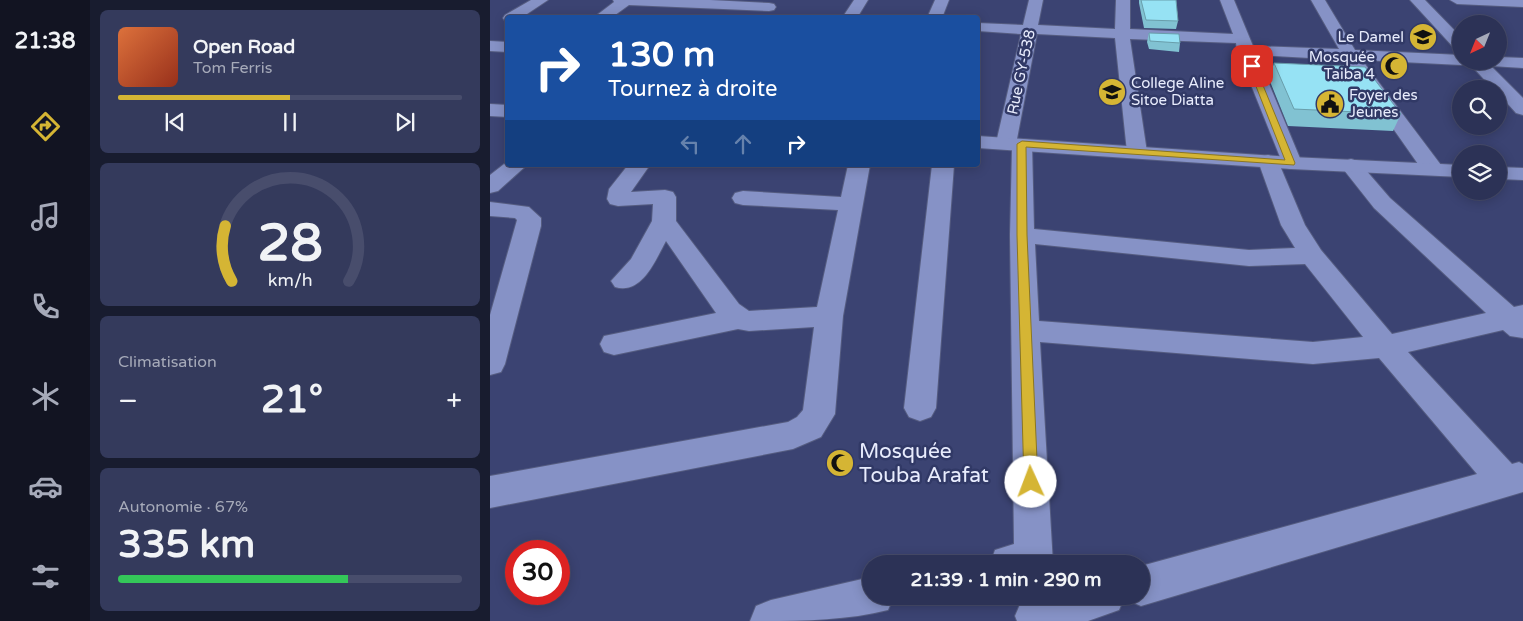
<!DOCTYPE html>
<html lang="fr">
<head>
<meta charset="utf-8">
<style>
  :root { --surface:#2c3256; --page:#343a5c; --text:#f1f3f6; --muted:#a6aab9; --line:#484d6c; --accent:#d5b534 }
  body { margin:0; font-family:"Varela Round",sans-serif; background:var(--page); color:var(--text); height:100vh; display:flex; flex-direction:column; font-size:19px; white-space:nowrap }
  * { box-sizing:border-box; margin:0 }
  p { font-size:16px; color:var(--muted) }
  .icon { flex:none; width:28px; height:28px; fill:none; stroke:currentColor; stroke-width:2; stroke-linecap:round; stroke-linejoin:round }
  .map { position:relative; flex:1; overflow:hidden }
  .side { display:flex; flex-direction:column; gap:10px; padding:10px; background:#181c2f; width:400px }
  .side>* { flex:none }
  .banner { position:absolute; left:15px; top:15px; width:475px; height:152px; border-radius:5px; box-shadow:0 2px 12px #0003,0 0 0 1px var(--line); background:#1a4fa0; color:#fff; overflow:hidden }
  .needle { width:32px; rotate:223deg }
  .tools { position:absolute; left:962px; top:15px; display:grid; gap:10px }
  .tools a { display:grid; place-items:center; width:55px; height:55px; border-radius:50%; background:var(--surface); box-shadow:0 2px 12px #0003,0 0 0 1px var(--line); font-size:25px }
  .speed { position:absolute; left:15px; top:540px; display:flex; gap:10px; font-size:25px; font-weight:700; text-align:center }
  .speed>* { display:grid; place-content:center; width:65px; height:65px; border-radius:50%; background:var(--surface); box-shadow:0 2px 12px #0003,0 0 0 1px var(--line); line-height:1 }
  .speed .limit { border:8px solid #d22; background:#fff; color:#111 }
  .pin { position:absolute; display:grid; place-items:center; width:42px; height:42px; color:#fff; margin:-21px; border-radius:10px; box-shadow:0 2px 8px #0006 }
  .me { position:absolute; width:55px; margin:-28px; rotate:358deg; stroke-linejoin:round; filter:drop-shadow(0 0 4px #0008) }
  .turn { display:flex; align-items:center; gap:18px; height:105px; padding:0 20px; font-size:22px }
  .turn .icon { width:65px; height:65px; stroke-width:2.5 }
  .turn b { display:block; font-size:35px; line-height:42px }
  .lanes { display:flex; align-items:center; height:48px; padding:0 20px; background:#0003; justify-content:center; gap:25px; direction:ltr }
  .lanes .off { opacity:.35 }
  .big { font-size:38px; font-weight:700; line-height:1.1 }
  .side .card { flex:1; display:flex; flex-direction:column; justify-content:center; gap:8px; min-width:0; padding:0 18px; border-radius:8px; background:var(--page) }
  .side .dial { align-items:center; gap:0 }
  .dial svg { height:130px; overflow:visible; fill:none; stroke:var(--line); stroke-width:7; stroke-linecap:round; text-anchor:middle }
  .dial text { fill:var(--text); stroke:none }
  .song { display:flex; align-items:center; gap:15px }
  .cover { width:60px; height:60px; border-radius:8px; background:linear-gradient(135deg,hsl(20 70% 55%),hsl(10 70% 35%)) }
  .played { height:5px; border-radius:2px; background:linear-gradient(90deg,var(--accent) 50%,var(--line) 50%) }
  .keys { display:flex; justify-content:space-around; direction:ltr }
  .heat { display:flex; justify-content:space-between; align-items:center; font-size:28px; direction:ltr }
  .charge { height:8px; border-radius:4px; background:linear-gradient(90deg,#34c759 67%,var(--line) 0) }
  .trip { position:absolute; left:372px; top:555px; width:288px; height:50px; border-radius:25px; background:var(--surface); box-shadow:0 2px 12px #0003,0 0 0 1px var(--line); font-weight:700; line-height:50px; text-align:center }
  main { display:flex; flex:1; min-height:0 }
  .menu { display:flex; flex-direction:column; width:90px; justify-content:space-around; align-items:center; background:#121422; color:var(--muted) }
  .menu .icon { width:35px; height:35px }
  .menu .selected { color:var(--accent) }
  .menu b { font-size:22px; color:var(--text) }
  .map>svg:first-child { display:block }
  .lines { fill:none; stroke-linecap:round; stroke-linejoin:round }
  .minor-casing { stroke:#555c80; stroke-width:2 }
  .tertiary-casing { stroke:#555c80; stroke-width:2 }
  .minor { fill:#8692c6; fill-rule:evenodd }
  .tertiary { fill:#8692c6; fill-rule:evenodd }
  .wall { fill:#81c2d2 }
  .building { fill:#96e2f4; stroke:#699eab }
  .route { fill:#d5b534; stroke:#8a7622 }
  .labels { text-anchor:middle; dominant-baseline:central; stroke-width:5; stroke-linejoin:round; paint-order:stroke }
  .far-poi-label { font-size:15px; fill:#e8ecfd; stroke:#313966; text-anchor:end }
  .far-street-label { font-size:15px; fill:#e8ecfd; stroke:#313966 }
  .near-poi-label { font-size:21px; fill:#e8ecfd; stroke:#313966; text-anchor:start }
</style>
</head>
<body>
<main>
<nav class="menu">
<b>21:38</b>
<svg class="icon selected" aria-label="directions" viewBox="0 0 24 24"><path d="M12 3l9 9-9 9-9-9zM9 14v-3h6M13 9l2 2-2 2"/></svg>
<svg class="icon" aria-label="music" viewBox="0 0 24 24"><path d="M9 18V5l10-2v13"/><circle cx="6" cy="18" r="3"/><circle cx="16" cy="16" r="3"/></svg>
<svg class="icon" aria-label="phone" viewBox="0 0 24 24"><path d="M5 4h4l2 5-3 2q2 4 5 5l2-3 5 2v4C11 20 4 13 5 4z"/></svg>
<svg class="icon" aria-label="climate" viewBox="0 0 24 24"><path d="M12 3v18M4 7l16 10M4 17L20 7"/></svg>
<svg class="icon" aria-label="car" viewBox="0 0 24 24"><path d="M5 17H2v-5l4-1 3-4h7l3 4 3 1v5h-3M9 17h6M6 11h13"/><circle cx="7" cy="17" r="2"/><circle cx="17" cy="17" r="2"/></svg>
<svg class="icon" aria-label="filters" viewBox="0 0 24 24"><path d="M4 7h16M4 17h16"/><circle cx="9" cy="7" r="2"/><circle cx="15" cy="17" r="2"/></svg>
</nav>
<section class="side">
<div class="card">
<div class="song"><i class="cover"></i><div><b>Open Road</b><p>Tom Ferris</p></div></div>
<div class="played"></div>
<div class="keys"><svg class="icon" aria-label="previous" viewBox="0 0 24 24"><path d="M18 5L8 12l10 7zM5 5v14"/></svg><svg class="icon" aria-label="pause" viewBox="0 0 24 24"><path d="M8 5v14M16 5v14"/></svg><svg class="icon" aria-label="next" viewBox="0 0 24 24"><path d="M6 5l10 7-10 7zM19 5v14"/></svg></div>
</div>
<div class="card dial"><svg viewBox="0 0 100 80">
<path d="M14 69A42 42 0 1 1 86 69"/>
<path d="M14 69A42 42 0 0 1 10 35" stroke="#d5b534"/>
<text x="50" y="56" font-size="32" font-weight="700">28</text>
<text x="50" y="72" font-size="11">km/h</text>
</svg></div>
<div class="card"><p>Climatisation</p>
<div class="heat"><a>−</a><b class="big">21°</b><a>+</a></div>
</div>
<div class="card"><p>Autonomie · 67%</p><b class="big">335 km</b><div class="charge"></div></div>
</section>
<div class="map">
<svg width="1033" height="621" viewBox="0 0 1033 621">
  <rect width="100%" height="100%" fill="#3b4372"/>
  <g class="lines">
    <defs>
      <path id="minor" d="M41,0H58L31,18H18V22L15,21L13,18L15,15Z
        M123,0H220L279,3L284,4L286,7L284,10L279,11L139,5L121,18H103L124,2Z
        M364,0H378L367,18H352Z
        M445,0H459L452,18H437Z
        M539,0H553L548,25L625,29L626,0H640V29L743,34L730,0H744L763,46L849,49L821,0H835L865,50L971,55V61H1009V57L1033,58V68L1001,66L1033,98V115L1026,113L1009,94V89H1003L978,62L971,65L872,60L954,169L951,174L943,175L935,174L855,60L767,55L812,163L808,167L801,169L794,167L747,50L746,43L640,39L657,152L654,156L647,158L640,156L637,152L625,38L547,34L527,139L539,140L542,144L544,229L759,250L805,248L791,225L768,161L771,157L778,155L785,157L788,161L815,225L831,250L902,334L996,313L884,208L850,165L854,161L861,159L868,161L900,198L1024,307L1033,305V338L1020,336L1013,330L918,352L1022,464L1029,462L1033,464V492L651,606L637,600L635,596H651V566L987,474L889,358L823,364L550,342L563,564H500L505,550L524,544L520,235L522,148L516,149L509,147L506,143L531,34L488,31V23L533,25ZM545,244L759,266L815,264L873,337L823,342L549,321Z
        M920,0H935L971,37V51L965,49Z
        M960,0H1033V7L967,4Z
        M0,41L18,42V52L0,51Z
        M18,161V165H37L8,191L0,193V175Z
        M138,165H160L141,192L175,190L183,192L186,197V221L249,304L259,311L327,307L348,210L253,205L245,203L242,198L245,193L253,191L351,197L358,165H380L353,316L345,414L331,437L303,449L0,508V476L298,422L307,417L313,410L324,327L259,331L248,329L124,355L114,352L110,344L114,336L226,313L176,241C165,261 152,295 125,287L121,281L141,259L162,221L163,204L128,206L120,204L117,199L119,189Z
        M442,165H464L446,408L441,417L430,421L419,417L414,408Z
        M0,202L39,207L51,218V226L15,364L11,372L0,375V315L27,220L25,218L0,216Z
        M381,577V596H404L398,610C356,621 306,621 260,621L266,606L281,600Z
        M543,596H635L629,610L598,621H527L525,616L531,602Z"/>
      <path id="tertiary" d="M0,104L18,105V117L0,116Z
        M488,136L801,157L971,165V177L801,169L488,148Z
        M1009,167L1033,168V180L1009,179Z"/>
    </defs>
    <!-- minor casing -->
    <use href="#minor" class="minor-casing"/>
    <!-- tertiary casing -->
    <use href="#tertiary" class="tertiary-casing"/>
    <!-- minor -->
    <use href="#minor" class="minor"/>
    <!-- tertiary -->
    <use href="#tertiary" class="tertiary"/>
  </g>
  <!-- wall -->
  <path class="wall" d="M649,0H686L688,21L686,29L654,28L649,3Z
    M659,33L690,43L689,52L659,49L657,42Z
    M784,63L911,114L903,131L798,126L779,79Z"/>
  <!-- building -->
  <path class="building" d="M651,0H686L688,21L656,20Z
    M659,33L689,34L690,43L660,41Z
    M784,63L875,67L911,114L804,109Z"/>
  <!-- route -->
  <path class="route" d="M762,64L765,66L805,163L804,165L536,147L537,235L548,482L546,487L541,489L536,487L534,482L527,235V144L532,141L795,160L758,66Z"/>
  <!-- icons -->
  <defs>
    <symbol id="school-disc" viewBox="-11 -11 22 22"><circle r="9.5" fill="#d5b534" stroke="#313966"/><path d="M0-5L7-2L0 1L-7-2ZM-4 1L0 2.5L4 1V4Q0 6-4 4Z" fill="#111"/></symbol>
    <symbol id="mosque-disc" viewBox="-11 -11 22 22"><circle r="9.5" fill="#d5b534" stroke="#313966"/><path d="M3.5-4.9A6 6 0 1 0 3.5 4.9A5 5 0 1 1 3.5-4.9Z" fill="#111"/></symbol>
    <symbol id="civic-disc" viewBox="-11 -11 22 22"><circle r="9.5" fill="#d5b534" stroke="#313966"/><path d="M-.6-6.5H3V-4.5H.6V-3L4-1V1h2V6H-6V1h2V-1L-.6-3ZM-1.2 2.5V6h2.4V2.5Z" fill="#111"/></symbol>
  </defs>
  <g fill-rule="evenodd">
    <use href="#school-disc" x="917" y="21" width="32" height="32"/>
    <use href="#mosque-disc" x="888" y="50" width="32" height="32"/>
    <use href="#school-disc" x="606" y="76" width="32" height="32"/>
    <use href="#civic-disc" x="824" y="88" width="32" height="32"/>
    <use href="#mosque-disc" x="334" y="447" width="32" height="32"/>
  </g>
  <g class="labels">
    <!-- far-poi labels -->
    <g class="far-poi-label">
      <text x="914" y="37">Le Damel</text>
      <text x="885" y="57">Mosquée<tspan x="885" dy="17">Taiba 4</tspan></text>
      <text x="641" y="83" text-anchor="start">College Aline<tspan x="641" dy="17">Sitoe Diatta</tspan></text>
      <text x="859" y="95" text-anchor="start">Foyer des<tspan x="859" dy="17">Jeunes</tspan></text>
    </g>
    <!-- far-street labels -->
    <g class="far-street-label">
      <text transform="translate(531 72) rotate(-78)">Rue GY-538</text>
    </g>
    <!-- near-poi labels -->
    <g class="near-poi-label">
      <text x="369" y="451">Mosquée<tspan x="369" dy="24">Touba Arafat</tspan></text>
    </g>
  </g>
</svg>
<div class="tools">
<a><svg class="needle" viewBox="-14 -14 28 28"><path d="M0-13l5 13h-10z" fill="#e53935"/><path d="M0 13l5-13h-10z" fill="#a6aab9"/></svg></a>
<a><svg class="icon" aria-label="search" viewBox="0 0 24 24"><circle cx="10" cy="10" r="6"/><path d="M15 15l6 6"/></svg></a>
<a><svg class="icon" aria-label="layers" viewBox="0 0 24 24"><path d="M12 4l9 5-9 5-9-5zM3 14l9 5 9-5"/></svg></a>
</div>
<div class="speed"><div class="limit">30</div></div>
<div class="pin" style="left:762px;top:66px;background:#d93025"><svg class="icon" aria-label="arrive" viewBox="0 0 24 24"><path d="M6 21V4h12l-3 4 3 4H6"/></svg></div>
<svg class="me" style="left:541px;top:482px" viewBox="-20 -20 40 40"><circle r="19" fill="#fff"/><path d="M0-13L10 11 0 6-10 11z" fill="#d5b534"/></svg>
<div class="trip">21:39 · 1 min · 290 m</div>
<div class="banner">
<div class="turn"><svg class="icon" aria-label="right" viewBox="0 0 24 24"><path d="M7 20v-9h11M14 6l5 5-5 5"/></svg><div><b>130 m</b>Tournez à droite</div></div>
<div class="lanes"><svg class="icon off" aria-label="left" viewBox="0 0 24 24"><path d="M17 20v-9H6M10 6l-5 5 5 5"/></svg><svg class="icon off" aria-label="ahead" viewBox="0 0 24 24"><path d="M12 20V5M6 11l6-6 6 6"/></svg><svg class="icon" aria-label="right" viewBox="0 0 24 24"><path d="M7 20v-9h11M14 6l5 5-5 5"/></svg></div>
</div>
</div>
</main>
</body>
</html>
